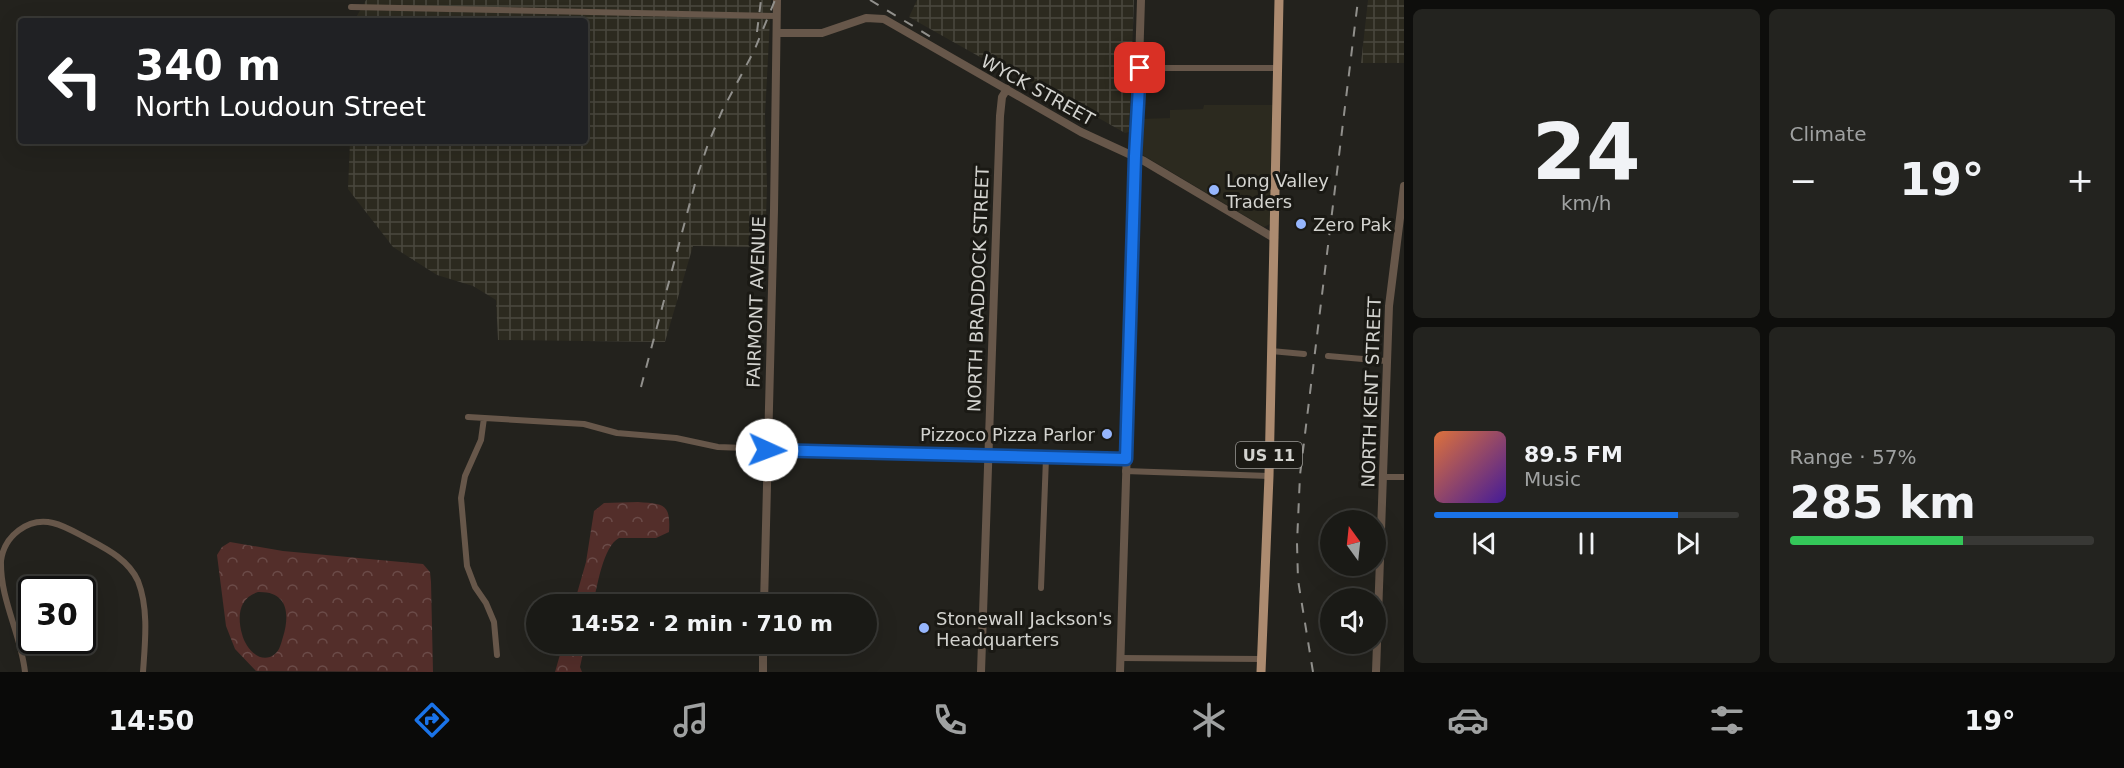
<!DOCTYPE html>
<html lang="en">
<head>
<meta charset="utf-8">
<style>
  :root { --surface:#1a1a16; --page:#23231f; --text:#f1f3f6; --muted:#9fa1a1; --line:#383835; --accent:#1a73e8 }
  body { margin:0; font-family:"DejaVu Sans",sans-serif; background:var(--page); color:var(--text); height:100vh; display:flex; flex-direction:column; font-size:22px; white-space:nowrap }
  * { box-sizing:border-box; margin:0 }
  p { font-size:20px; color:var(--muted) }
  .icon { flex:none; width:33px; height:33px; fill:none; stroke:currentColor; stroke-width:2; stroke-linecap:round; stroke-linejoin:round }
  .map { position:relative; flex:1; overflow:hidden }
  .drawer { display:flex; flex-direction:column; gap:9px; padding:9px; background:#0e0e0c; width:720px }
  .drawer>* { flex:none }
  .guide { position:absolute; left:18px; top:18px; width:570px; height:126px; border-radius:6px; box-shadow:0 6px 24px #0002,0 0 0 2px var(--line); background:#202124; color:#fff; overflow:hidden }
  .needle { width:39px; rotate:345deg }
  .tools { position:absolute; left:1320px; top:510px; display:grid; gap:12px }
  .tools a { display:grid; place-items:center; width:66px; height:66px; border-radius:50%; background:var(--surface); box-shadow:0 6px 24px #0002,0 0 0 2px var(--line); font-size:30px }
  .speed { position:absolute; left:18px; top:576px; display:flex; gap:12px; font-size:30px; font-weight:700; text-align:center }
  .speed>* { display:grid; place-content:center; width:78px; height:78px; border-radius:50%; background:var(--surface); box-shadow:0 6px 24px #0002,0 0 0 2px var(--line); line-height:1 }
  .speed .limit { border:3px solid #111; border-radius:9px; background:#fff; color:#111 }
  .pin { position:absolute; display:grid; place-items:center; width:51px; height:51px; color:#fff; margin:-26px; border-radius:12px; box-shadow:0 3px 9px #0006 }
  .me { position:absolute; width:66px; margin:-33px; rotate:92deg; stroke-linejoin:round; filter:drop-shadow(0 0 4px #0008) }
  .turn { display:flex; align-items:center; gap:21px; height:126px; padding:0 18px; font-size:27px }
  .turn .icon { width:78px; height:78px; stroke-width:2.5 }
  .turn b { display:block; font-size:42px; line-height:51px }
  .big { font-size:45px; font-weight:700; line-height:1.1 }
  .drawer .tile { flex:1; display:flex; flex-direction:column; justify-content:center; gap:9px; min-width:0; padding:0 21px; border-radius:9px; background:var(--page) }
  .drawer .dial { align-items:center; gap:0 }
  .dial b { font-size:78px; line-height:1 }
  .song { display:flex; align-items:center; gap:18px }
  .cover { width:72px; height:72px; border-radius:9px; background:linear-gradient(135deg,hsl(20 70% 55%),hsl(260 70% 35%)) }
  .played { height:6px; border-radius:3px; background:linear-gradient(90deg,var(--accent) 80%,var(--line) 80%) }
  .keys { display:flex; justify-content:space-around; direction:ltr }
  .heat { display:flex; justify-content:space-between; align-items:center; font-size:33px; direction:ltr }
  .charge { height:9px; border-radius:4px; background:linear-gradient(90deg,#34c759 57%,var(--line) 0) }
  .drawer .tiles { flex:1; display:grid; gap:9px; grid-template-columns:repeat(2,1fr) }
  .trip { position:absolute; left:526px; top:594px; width:351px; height:60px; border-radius:30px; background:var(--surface); box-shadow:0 6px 24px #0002,0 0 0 2px var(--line); font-weight:700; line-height:60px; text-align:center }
  .tabs { display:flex; height:96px; justify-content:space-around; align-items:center; background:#0a0a09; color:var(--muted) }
  .tabs .icon { width:42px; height:42px }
  .tabs .current { color:var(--accent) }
  .tabs b { font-size:27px; color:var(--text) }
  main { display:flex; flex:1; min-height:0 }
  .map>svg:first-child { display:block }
  .built { fill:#2c2a1f }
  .industrial { fill:url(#industrial-grid) }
  .forest { fill:url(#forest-crowns); fill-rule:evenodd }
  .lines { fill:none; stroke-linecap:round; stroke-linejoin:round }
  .minor { stroke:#67574a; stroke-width:6 }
  .tertiary { stroke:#67574a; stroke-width:8 }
  .primary { stroke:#ac8b70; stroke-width:9 }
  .rail { stroke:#91908c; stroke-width:2; stroke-dasharray:10 10; stroke-linecap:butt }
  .route-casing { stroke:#114b97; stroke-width:15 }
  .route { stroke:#1a73e8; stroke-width:10 }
  .poi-dot { fill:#96b6fd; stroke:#1a1914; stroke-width:2 }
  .labels { text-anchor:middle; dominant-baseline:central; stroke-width:6; stroke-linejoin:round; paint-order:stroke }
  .shield { fill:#1a1914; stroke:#9c9b97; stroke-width:1.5 }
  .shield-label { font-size:16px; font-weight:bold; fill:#d3d3cf }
  .street-label { font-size:18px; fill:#d3d3cf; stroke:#1a1914 }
  .poi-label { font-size:18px; fill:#d3d3cf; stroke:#1a1914; text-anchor:start }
</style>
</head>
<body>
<main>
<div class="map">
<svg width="1404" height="672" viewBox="0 0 1404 672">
  <defs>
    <pattern id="industrial-grid" width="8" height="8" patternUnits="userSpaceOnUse" patternTransform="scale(1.5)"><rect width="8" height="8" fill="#2c2a1f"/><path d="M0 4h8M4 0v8" fill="none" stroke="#4a483e"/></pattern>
    <pattern id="forest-crowns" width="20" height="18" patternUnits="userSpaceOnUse" patternTransform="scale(1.5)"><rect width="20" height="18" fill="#532e2a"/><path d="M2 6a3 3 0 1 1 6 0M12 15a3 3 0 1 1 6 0" fill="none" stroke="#6b4b48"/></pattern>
  </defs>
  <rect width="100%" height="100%" fill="#23221d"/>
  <!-- built -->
  <path class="built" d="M1204,105H1274L1270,224L1264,227L1141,154L1139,119L1170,118V110L1203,109Z"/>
  <!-- industrial -->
  <path class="industrial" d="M366,0H771L765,115L767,187L765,247L693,246L665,342L498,340L496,300L473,286L437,275L393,247L348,189L350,141H585V21H354Z
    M917,0H1134L1129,132L1125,133L1074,104L980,57L909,17Z
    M1368,0H1404V63H1361Z"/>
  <!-- forest -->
  <path class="forest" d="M638,502C663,504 671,503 669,532L656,538H619C603,546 597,588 593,604H574L586,562L594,511L604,503Z
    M230,542L283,551L423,564L430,572L431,582L433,672L256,671L235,649L226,626L217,555L222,547ZM258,592C288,591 290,614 283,637C281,643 280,650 275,654C260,666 245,647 242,634C237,616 239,598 258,592Z
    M563,644H585L580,667L582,672H555Z"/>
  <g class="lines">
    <!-- minor -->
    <path class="minor" d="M351,7L777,16
      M1140,68H1278
      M1271,351L1304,354
      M1328,356L1386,361
      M468,417L584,424L617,433L676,438L718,447L915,454L1126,459
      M484,418L481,440L465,476L461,498L467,566L475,587L486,603L494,622L497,655
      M1125,471L1269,476
      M1383,477H1404
      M1041,588L1046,458
      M1120,658L1262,659
      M25,672C21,634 0,600 1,561C4,536 28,517 53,523C66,526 78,534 90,540C109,550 129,561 138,581C149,609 145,643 143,672"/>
    <!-- tertiary -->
    <path class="tertiary" d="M777,33H822L866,18L884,19L1081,132L1144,161L1274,238
      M764,604L774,210L777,0
      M763,672V644
      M981,672L1000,116L1002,97L1007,89
      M1120,672L1141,0
      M1376,672L1389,306L1404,186"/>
    <!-- primary -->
    <path class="primary" d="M1261,672L1269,476L1279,0"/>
    <!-- rail -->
    <path class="rail" d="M870,0L931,37
      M757,32L761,0
      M641,387L696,180L708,144L722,111L754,51L775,0
      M1313,672L1298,580L1297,543L1300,475L1358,0"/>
  </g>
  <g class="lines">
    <defs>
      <path id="route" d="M767,450L1126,459L1135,156L1140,68"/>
    </defs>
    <!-- route casing -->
    <use href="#route" class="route-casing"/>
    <!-- route -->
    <use href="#route" class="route"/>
  </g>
  <!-- markers -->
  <g class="poi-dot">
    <circle cx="1214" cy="190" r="6"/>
    <circle cx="1301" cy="224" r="6"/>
    <circle cx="1107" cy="434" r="6"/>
    <circle cx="924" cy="628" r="6"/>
  </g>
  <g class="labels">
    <!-- shield labels -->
    <rect class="shield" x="1236" y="442" width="66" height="26" rx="4.5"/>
    <g class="shield-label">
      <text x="1269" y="455">US 11</text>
    </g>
    <!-- street labels -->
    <g class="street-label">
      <text transform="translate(1038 90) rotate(29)">WYCK STREET</text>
      <text transform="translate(978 289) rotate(-88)">NORTH BRADDOCK STREET</text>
      <text transform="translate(756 302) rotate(-88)">FAIRMONT AVENUE</text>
      <text transform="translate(1371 392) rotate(-88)">NORTH KENT STREET</text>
    </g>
    <!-- poi labels -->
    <g class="poi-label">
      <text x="1226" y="180">Long Valley<tspan x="1226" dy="21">Traders</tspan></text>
      <text x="1313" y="224">Zero Pak</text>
      <text x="1095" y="434" text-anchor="end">Pizzoco Pizza Parlor</text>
      <text x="936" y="618">Stonewall Jackson's<tspan x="936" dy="21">Headquarters</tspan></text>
    </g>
  </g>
</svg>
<div class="tools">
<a><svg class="needle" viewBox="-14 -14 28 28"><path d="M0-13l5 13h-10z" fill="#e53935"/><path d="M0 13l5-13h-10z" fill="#9fa1a1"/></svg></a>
<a><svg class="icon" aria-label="sound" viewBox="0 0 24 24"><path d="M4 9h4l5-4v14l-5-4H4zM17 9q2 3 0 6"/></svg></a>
</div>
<div class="speed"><div class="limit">30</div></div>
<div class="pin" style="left:1140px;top:68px;background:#d93025"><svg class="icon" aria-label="arrive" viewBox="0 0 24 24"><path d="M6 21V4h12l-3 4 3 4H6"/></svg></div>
<svg class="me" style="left:767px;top:450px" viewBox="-20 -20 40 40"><circle r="19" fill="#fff"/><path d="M0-13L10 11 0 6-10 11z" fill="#1a73e8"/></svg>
<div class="trip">14:52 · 2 min · 710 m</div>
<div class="guide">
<div class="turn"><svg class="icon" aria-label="left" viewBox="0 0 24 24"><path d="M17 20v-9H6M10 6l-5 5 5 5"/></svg><div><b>340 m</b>North Loudoun Street</div></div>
</div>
</div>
<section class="drawer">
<div class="tiles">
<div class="tile dial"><b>24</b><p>km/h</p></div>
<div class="tile"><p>Climate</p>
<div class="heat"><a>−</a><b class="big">19°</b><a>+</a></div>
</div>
<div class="tile">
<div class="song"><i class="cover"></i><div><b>89.5 FM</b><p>Music</p></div></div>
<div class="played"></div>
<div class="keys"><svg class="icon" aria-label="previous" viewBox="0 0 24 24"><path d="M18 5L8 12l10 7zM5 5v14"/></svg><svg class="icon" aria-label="pause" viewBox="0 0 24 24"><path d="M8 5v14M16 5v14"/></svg><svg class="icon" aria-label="next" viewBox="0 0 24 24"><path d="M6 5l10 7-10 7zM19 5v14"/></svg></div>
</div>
<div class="tile"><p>Range · 57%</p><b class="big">285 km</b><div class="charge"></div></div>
</div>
</section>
</main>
<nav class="tabs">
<b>14:50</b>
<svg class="icon current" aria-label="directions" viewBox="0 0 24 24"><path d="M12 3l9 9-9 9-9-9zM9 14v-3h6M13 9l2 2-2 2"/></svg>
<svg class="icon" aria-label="music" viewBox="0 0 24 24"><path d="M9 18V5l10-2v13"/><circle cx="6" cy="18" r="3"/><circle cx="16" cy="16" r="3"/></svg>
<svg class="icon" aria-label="phone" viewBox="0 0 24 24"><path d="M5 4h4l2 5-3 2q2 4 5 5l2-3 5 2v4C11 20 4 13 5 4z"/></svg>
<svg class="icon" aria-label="climate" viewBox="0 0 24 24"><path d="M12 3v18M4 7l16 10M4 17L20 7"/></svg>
<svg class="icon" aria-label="car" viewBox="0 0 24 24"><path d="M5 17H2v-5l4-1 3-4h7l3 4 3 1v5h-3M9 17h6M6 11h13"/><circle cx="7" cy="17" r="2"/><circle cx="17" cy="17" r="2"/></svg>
<svg class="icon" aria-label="filters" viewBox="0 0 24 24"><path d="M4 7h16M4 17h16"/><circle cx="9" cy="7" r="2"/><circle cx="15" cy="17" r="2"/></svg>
<b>19°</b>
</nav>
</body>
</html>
